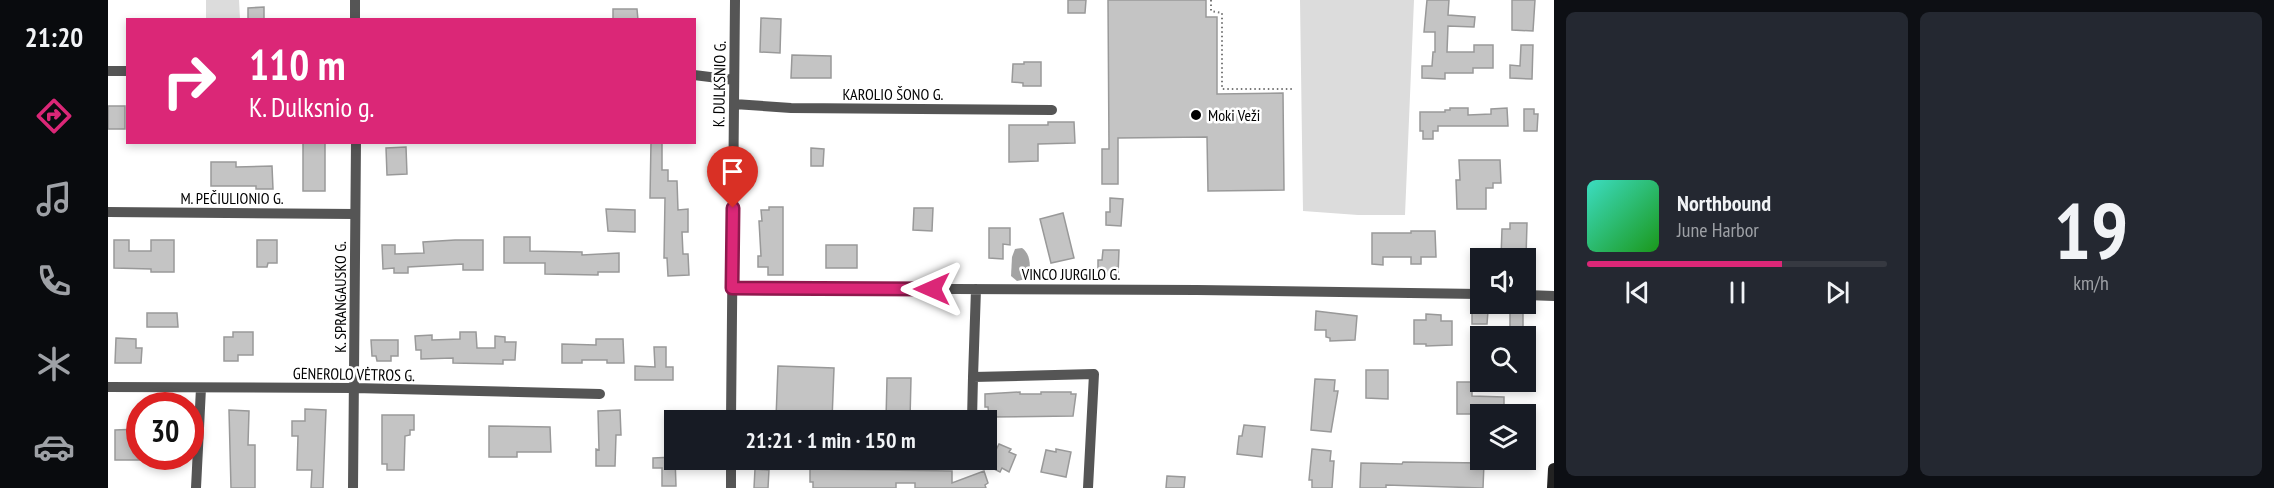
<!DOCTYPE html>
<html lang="en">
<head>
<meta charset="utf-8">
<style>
  :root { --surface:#171b24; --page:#242831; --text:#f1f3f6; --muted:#9ea1a6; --line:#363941; --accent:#db2777 }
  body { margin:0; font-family:"PT Sans Narrow",sans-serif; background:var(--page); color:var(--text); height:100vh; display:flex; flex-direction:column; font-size:22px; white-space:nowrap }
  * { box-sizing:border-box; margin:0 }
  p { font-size:20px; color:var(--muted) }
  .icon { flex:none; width:33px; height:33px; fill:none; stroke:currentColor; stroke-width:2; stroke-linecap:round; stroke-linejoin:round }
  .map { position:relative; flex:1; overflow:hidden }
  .details { display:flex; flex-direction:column; gap:12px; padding:12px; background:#0d0f14; width:720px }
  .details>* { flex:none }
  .top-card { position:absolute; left:18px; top:18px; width:570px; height:126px; border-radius:0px; box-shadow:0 3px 9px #0003; background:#db2777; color:#fff; overflow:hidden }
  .buttons { position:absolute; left:1362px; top:248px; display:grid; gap:12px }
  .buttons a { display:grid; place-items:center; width:66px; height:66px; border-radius:0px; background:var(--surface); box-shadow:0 3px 9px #0003; font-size:30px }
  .speed { position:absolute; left:18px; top:392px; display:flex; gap:12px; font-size:30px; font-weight:700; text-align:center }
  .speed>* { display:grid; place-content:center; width:78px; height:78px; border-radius:50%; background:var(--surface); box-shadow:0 3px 9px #0003; line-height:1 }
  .speed .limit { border:9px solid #d22; background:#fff; color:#111 }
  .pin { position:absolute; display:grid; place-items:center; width:51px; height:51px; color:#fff; margin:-62px -26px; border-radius:50% 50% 50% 0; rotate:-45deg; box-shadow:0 0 6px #0007 }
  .pin .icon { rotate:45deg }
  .me { position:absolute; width:66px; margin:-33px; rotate:270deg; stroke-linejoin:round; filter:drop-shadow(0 0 4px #0008) }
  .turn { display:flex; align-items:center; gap:21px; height:126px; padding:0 24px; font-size:27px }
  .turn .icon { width:78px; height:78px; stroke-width:2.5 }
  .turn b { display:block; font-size:42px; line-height:51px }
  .details .tile { flex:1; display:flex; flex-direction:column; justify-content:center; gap:9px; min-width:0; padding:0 21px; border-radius:9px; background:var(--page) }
  .details .dial { align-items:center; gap:0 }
  .dial b { font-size:78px; line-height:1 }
  .song { display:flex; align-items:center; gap:18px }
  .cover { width:72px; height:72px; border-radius:9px; background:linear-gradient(135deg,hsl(170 70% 55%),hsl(120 70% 35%)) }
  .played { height:6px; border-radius:3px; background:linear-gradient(90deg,var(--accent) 65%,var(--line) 65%) }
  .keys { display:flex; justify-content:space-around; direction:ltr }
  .details .tiles { flex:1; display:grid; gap:12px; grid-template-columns:repeat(2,1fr) }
  .trip { position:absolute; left:556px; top:410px; width:333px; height:60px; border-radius:0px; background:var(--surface); box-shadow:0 3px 9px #0003; font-weight:800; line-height:60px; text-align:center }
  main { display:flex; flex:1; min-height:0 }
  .tab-bar { display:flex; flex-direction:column; width:108px; justify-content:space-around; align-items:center; background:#090b0e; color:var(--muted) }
  .tab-bar .icon { width:42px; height:42px }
  .tab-bar .current { color:var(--accent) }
  .tab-bar b { font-size:27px; color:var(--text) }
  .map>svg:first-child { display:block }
  .green { fill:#dcdcdc }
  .water { fill:#a3a3a3 }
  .building { fill:#c4c4c4; stroke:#999; stroke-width:1.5 }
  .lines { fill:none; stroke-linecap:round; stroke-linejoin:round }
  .path { stroke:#777; stroke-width:2; stroke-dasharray:1.5 3; stroke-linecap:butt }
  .street { stroke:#555; stroke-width:10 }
  .secondary { stroke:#222; stroke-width:12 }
  .route-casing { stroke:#8e194d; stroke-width:15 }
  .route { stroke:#db2777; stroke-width:10 }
  .poi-dot { fill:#000; stroke:#fff; stroke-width:2 }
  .labels { text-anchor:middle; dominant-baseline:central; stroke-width:5; stroke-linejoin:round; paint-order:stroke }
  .street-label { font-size:16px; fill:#000; stroke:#fff }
  .poi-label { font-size:16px; fill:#000; stroke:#fff; text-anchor:start }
</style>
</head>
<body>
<main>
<nav class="tab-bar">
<b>21:20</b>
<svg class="icon current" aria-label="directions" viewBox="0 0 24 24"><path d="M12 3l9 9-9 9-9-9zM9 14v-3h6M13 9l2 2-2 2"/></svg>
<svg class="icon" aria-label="music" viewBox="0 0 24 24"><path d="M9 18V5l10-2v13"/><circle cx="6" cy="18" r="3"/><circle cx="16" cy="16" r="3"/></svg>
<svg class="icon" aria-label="phone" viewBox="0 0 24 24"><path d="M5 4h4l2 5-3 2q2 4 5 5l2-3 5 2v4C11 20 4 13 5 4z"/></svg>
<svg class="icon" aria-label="climate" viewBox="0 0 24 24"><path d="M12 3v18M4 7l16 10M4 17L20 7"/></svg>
<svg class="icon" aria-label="car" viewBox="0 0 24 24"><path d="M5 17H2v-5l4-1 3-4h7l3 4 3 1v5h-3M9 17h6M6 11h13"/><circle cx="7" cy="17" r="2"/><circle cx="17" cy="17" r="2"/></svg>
</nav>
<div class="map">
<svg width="1446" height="488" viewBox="0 0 1446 488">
  <rect width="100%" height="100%" fill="#fff"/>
  <!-- green -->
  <path class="green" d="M98,0H131L132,19H98Z
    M1192,0H1306L1297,215H1250L1195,211Z"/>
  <!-- water -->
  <path class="water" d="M914,248C923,254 924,270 918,279L909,281L903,276L904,257L907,249Z"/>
  <!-- building -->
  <path class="building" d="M960,0H978L977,13H960Z
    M1000,0H1098V17H1109V94L1175,93L1176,190L1100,191L1099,137L1010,138V184H994V149H1001Z
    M1319,0H1341L1340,15L1367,17L1366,27L1340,26L1339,52H1366V45H1385V68H1365V73H1337V79L1314,78V66H1324L1325,52H1327V32H1316Z
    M1404,0H1427L1425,31L1404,30Z
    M156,7V20H140V8Z
    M505,9H529L530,20H505Z
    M653,18L673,19L672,53L652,52Z
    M1413,45H1425L1424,79L1402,78V65L1412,66Z
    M684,55L723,56V78H683Z
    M916,62H933V86H915V83L904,82L905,64H916Z
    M0,106H17V129H0Z
    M1342,108H1360V115L1383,114V109L1399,108L1400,126H1330V131H1325V139H1315V131H1312V112H1337V110H1342Z
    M1416,109H1426V114H1430L1429,131H1416Z
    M940,122H966L967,143L930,144V161L901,162V125H940Z
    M195,142H217V191H195Z
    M543,142H554V170H560V181H569L570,210L580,209V232H574L575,254H580L581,275L560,276L559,258H556L557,198H542Z
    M298,147L299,174L279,175L278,148Z
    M703,148L716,149L715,166H703Z
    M1351,160H1392L1393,183H1385V188H1378V209H1349L1348,180H1352Z
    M103,162H128V167L164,166L165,189H148V186H103Z
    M1002,198L1015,199L1013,226L998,225V212H1002Z
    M661,207H675V275H660V267H650V256H653L651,221H654L653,210H661Z
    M806,208H825L824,231L805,230Z
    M498,209L527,210V232L500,231Z
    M955,213L966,258L943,263L932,219Z
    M1402,223H1419L1418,258H1393L1394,229H1402Z
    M881,228H902V245L895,244V259L881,258Z
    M1303,231H1327L1328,257H1313V264H1303V257H1275V265L1264,264V233H1303Z
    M396,237H422V251L474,252V255L511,253V272H490V275L437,274V263H396Z
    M6,240H21V251H43V240H66V272H43V269L6,268Z
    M149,240H169V263H160L159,267H149Z
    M347,240H375V270H355V264L300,267V273H286V268L275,269L274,245H287V254L316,253L315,242Z
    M718,245H749V268H718Z
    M995,250H1011L1010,275H990V260H994Z
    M1208,311L1249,316L1247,340L1222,341V338L1218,337V330H1207Z
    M1364,311H1380L1379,324H1364Z
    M1402,312H1415V328H1402Z
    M39,313H69L70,327H39Z
    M1318,314L1333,315V321H1344V345L1318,346V344H1306V320H1318Z
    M125,332H145V355H130V361H116V337H125Z
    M352,332H368L369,348H387V336L397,337V342H408L407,360H395V364L345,363V358L313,359V350H308L307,336L324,335V340L352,339Z
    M8,338L28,339V348H34L33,363H7Z
    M488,339H515L516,363H499V360H474V363H454V344L488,345Z
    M263,340H290V356H283V361H269L268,356H264Z
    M546,347H558V367H565V380H527V366L547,367Z
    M670,366L726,368L724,420L668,418Z
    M1258,370H1280V399L1258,398Z
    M779,378H803L802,420H778Z
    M1207,379L1227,380L1226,391H1230L1223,432L1203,430Z
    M1349,382H1364V396L1396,397V414H1349Z
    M912,392V394H933V392H963V394H968L965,416L881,417L880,407H877V394Z
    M197,409L218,410L215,488H203L204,470H189L190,436H184V421H197Z
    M121,410L141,411L140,445H147V488H123Z
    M512,410L513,435H508L507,466H488V449L491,450L490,411Z
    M274,415H306V430H302V435L297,436L296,470H279V464H274Z
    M1136,425L1157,427L1154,457L1129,454L1131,436H1134Z
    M381,426L442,427L443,452H409V457H381Z
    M32,429V460H7V430Z
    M891,444L903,449L901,452L908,455L901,472L894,468L892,472L880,466Z
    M948,449L963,452L958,477L933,472L938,450L948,452Z
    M1204,449L1223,451L1222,461H1226L1224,488H1204V480H1201Z
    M567,457L568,486H554V468H545V458Z
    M1295,462L1376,463L1375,488L1278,485V488H1252L1253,463L1294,464Z
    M647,469L661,470L660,488H646Z
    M702,469L844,471V483L876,471L880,483L877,485L878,488H807V483H788V488H705V482H702Z
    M1059,476L1077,477L1076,488H1058Z"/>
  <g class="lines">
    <!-- path -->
    <path class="path" d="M1103,0V11L1114,13V89H1185"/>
    <!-- street -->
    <path class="street" d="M247,0V20
      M0,71H20
      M586,75L626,80
      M626,104L683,108L944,110
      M0,212L247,214
      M624,288L1089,290L1372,294
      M1418,295L1446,296
      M865,377L868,289
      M0,387L246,388L492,394
      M623,420L627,0
      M864,420L865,377L986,374L980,488
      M88,488L93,388
      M245,488L248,142
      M623,488V459"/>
    <!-- secondary -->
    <path class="secondary" d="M1445,488L1446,469"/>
  </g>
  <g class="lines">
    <defs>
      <path id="route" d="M625,208L624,288L824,289"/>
    </defs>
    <!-- route casing -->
    <use href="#route" class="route-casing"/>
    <!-- route -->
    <use href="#route" class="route"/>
  </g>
  <!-- markers -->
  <circle class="poi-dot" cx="1088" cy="115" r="6"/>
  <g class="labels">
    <!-- street labels -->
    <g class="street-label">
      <text transform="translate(611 84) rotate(-89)">K. DULKSNIO G.</text>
      <text x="785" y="94">KAROLIO ŠONO G.</text>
      <text x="124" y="198">M. PEČIULIONIO G.</text>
      <text x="963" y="274">VINCO JURGILO G.</text>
      <text transform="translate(232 297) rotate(-90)">K. SPRANGAUSKO G.</text>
      <text transform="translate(246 374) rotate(1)">GENEROLO VĖTROS G.</text>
    </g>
    <!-- poi labels -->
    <g class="poi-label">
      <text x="1100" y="115">Moki Veži</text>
    </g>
  </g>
</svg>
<div class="buttons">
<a><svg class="icon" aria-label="sound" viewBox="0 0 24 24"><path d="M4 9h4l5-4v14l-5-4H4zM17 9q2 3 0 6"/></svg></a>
<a><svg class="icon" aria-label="search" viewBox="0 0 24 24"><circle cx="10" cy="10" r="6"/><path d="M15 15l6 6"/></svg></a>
<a><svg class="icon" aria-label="layers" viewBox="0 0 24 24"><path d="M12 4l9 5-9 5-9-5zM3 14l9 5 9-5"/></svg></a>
</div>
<div class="speed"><div class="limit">30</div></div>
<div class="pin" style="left:625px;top:208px;background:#d93025"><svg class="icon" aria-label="arrive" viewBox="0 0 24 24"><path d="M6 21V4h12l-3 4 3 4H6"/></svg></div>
<svg class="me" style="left:824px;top:289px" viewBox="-20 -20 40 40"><path d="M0-17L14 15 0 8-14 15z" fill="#db2777" stroke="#fff" stroke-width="4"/></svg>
<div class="trip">21:21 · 1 min · 150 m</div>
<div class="top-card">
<div class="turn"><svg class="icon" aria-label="right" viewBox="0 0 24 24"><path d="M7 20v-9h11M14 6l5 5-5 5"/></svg><div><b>110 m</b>K. Dulksnio g.</div></div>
</div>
</div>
<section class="details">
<div class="tiles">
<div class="tile">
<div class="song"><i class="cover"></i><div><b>Northbound</b><p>June Harbor</p></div></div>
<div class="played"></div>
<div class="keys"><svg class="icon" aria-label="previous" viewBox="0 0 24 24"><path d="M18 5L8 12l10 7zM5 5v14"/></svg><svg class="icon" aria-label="pause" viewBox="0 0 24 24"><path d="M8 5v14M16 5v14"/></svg><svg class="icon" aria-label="next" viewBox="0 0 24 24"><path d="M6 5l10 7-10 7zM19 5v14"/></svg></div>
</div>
<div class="tile dial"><b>19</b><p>km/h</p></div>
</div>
</section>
</main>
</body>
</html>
